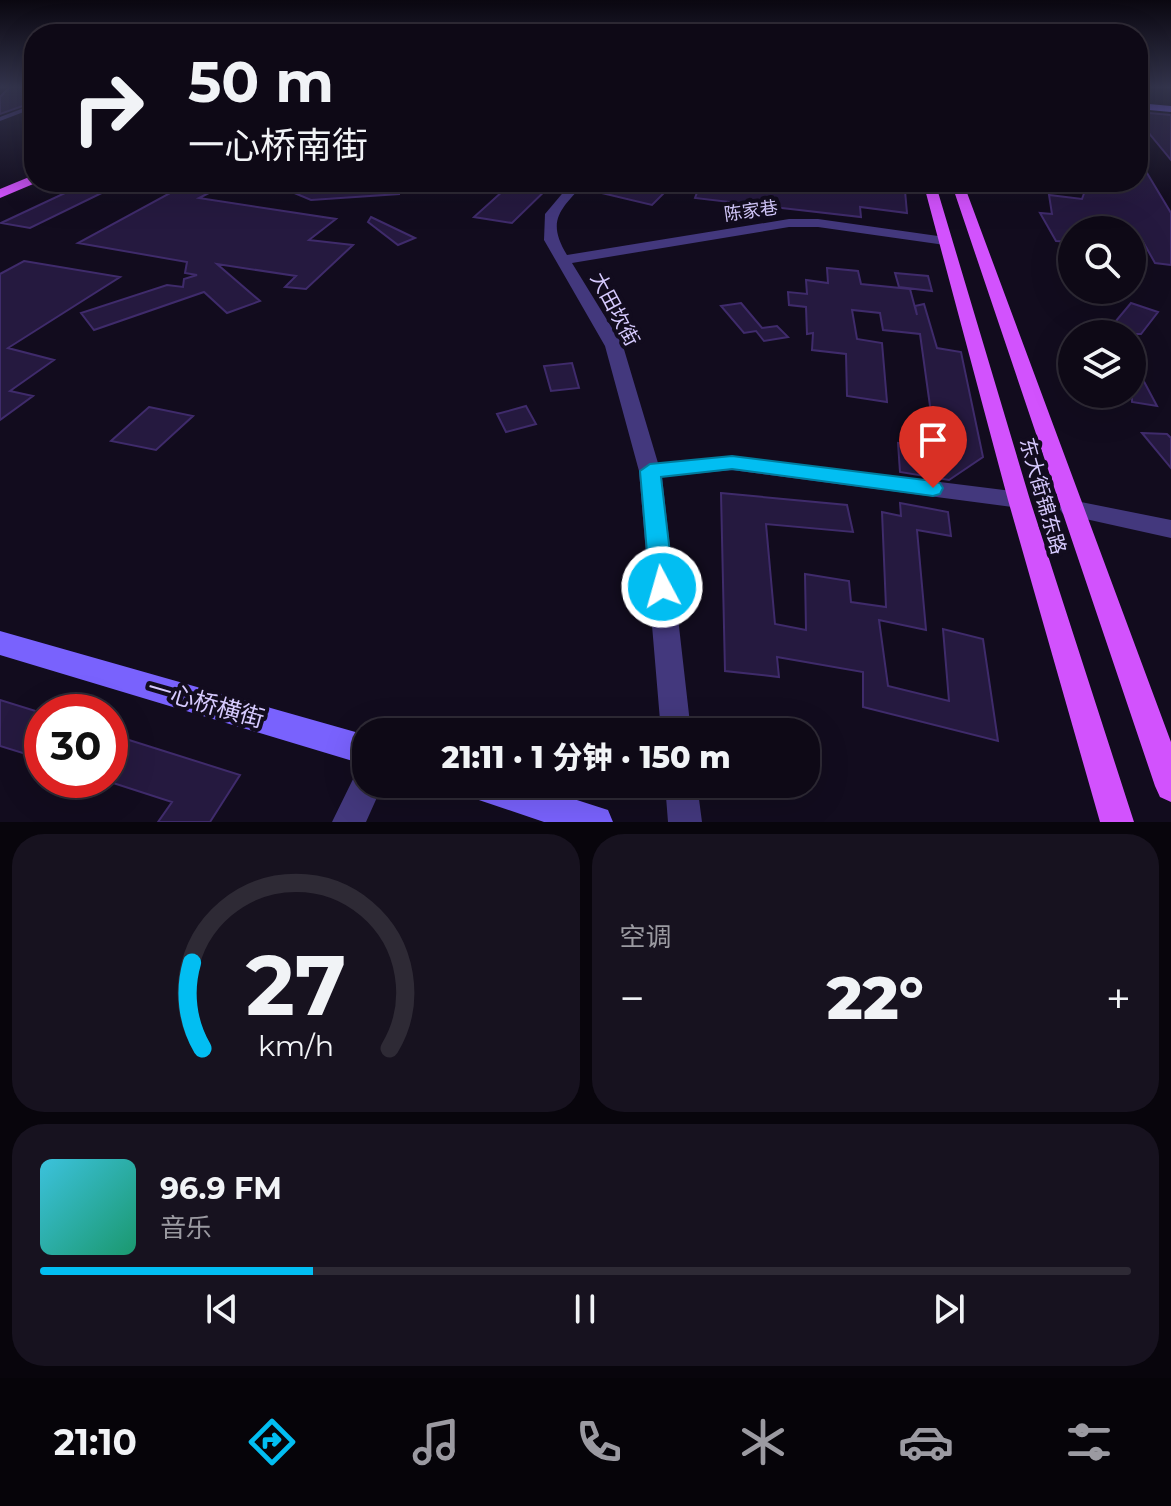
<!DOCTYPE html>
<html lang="zh">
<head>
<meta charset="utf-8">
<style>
  :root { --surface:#0e0916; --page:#17121f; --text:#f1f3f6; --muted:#9b9aa1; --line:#2e2a35; --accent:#02bef2 }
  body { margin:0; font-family:Montserrat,"Noto Sans SC",sans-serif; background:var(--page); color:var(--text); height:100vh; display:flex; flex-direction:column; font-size:30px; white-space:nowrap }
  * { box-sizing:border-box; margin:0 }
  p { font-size:26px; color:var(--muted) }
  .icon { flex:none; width:44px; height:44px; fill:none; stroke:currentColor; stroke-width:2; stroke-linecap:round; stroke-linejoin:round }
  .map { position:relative; height:822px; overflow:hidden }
  .side { display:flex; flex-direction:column; gap:12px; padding:12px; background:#08050c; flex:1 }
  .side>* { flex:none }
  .hud { position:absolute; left:24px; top:24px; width:1124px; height:168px; border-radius:32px; box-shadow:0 8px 32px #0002,0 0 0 2px var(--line); background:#0e0916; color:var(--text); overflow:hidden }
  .fabs { position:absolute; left:1058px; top:216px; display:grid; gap:16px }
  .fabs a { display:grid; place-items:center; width:88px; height:88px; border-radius:50%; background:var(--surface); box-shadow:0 8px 32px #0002,0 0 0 2px var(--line); font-size:40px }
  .speed { position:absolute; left:24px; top:694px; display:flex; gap:16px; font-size:40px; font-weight:700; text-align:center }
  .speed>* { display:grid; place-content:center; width:104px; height:104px; border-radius:50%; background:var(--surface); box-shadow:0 8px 32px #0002,0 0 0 2px var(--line); line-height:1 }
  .speed .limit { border:12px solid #d22; background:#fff; color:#111 }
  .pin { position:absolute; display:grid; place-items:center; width:68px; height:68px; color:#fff; margin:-82px -34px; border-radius:50% 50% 50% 0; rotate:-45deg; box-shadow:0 0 8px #0007 }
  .pin .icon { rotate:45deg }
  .me { position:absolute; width:88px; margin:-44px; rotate:354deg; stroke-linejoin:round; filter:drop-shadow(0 0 6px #0008) }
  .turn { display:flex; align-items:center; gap:28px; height:168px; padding:0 32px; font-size:36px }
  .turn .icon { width:104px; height:104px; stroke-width:2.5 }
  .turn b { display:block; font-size:56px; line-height:68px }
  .big { font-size:60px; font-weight:800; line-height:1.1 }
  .side .widget { flex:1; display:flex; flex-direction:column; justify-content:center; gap:12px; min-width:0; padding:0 28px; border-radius:32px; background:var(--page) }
  .side .dial { align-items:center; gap:0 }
  .dial svg { height:208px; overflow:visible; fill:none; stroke:var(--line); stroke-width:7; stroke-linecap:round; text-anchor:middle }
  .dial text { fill:var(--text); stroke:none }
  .song { display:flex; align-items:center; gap:24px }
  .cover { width:96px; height:96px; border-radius:12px; background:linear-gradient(135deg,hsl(190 70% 55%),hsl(160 70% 35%)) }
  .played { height:8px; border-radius:4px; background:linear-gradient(90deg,var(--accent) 25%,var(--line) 25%) }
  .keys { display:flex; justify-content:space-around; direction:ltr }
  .heat { display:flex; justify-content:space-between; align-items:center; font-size:44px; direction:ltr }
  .side .tiles { flex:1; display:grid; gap:12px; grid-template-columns:1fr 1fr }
  .widget:last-child { grid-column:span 2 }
  .trip { position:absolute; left:352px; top:718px; width:468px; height:80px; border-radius:32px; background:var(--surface); box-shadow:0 8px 32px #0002,0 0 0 2px var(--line); font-weight:800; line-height:80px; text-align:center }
  .tab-bar { display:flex; height:128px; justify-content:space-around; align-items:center; background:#060409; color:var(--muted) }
  .tab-bar .icon { width:56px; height:56px }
  .tab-bar .current { color:var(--accent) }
  .tab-bar b { font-size:36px; color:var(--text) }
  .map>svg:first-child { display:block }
  .building { fill:#25193f; stroke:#3f2b6b; stroke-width:2 }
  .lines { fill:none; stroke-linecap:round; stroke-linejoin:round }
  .lane { fill:#43387d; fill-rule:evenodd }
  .street { fill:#43387d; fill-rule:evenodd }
  .secondary { fill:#7962fd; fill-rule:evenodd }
  .primary { fill:#d252fd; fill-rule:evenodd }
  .route { fill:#02bef2; stroke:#017c9d; stroke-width:2 }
  .labels { text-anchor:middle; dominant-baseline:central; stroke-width:8; stroke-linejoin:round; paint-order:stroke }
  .far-street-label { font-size:18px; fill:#d6cafe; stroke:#120c1e }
  .street-label { font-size:20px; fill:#d6cafe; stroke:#120c1e }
  .near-street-label { font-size:24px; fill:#d6cafe; stroke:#120c1e }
</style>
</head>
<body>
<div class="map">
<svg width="1171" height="822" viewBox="0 0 1171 822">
  <rect width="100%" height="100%" fill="#120c1e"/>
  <!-- building -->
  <path class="building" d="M10,87H34V102L0,114V97Z
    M1138,112L1171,115V160L1138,120Z
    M1138,158L1171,213V265L1155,263L1142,240L1132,239V230H1072V242L1056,241L1040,213L1052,214L1049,195L1082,199L1088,182L1138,184Z
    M268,182H398L399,194L311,200Z
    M513,182H554L512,223L474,217Z
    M588,182H675L652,205L585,189Z
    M701,182H822L905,191L907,213L860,207L861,217L695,198Z
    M84,184L112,188L30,228L1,223Z
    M181,187L211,192L199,198L336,219L309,240L353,245L306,289L285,287L296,276L217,264L260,301L227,313L204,292L94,330L81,313L167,285L183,287L184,279L197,275L185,273L187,262L78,243Z
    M371,217L415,238L398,245L368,222Z
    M24,261L120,277L8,348L54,360L10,391L33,396L0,420V274Z
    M827,268L858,271L861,284L910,289L917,315L915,306L924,304L937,348L961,352L983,457L949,480L900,472L898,443L936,449L920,334L883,330L880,313L852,310L857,339L882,343L887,402L847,396L846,354L812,350L813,333L807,334L806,307L789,305L788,292L807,294L806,280L828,283Z
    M895,273L928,276L932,291L899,287Z
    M741,303L762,328L777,326L788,337L764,341L756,331L744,333L721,306Z
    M1131,303L1158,312L1141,334H1105Z
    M1132,359L1157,406L1132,402Z
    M572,363L579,388L551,391L544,366Z
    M526,406L536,424L506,432L497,414Z
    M149,407L193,416L156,450L111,441Z
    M1142,433L1167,434L1171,438V468Z
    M721,493L847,505L853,532L766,524L775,624L806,630L805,574L849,581L851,602L886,607L882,512L901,516L900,503L948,512L951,536L917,530L926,630L879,620L888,686L949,701L943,629L983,639L998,741L863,707V672L777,657L779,677L725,671Z
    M0,700L42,713V759L0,746Z
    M110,734L240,775L210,822H158L172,802L110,782Z"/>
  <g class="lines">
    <!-- lane -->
    <path class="lane" d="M32,105H34V108L0,121V117Z"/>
    <!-- street -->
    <path class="street" d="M572,182H585C562,209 545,219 567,255L789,219H818L945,237L952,241L945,245L818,227H789L572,263L623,346L658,463L732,456L1019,492L1027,494L1030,500L1027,506L1019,508L732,470L662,477L691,732H661L639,471L605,346L544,240L545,214Z
      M1071,500L1171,520V538L1063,514L1059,508L1063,502Z
      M366,768V784H383L366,822H332L356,773Z
      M665,784H697L702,822H668Z"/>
    <!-- secondary -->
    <path class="secondary" d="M1138,103L1171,106V112L1138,109Z
      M0,631L366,735V765L0,655Z
      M459,784H527L608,810L613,822H544L464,795Z"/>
    <!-- primary -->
    <path class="primary" d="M34,175V182H38L0,198V189Z
      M923,182H935L1030,500L1134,822H1100L1008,500Z
      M951,182H963L1171,742V802L1160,797L1155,786Z"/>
  </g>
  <!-- sky -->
  <linearGradient id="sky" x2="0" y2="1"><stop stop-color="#0a0710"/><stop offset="0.43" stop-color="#33344c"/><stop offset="1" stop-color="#33344c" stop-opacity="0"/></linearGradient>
  <rect width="1171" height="202" fill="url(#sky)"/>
  <!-- route -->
  <path class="route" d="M732,456L933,481L940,483L943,488L940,494L933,496L732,469L661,477L674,587L670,594L662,596L654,594L650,587L640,471L650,464Z"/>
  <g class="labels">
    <!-- far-street labels -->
    <g class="far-street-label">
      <text transform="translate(751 211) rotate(-8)">陈家巷</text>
    </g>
    <!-- street labels -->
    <g class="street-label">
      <text transform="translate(615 309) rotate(62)">大田坎街</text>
      <text transform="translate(1043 496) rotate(74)">东大街锦东路</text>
    </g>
    <!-- near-street labels -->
    <g class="near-street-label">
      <text transform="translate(206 703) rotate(16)">一心桥横街</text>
    </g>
  </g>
</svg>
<div class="fabs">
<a><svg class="icon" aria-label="search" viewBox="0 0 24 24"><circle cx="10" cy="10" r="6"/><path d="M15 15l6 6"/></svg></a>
<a><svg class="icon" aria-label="layers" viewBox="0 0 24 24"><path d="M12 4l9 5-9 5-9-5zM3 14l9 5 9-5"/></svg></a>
</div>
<div class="speed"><div class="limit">30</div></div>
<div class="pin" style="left:933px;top:488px;background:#d93025"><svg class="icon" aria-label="arrive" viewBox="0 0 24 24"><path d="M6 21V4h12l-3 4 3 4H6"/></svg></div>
<svg class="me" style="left:662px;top:587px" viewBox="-20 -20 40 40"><circle r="17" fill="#02bef2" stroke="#fff" stroke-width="3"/><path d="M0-11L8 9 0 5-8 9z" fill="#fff"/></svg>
<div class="trip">21:11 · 1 分钟 · 150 m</div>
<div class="hud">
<div class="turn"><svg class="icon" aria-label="right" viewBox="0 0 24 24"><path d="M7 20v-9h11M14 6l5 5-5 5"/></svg><div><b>50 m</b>一心桥南街</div></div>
</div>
</div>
<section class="side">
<div class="tiles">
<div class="widget dial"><svg viewBox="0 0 100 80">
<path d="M14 69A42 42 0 1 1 86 69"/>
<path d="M14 69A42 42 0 0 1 10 36" stroke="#02bef2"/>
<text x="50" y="56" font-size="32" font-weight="700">27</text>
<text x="50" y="72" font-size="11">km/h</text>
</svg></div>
<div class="widget"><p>空调</p>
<div class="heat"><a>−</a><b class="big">22°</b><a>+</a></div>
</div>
<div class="widget">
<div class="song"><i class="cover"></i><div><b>96.9 FM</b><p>音乐</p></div></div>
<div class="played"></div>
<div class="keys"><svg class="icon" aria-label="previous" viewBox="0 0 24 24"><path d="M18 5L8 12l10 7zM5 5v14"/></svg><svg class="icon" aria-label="pause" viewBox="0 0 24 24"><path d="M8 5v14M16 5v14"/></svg><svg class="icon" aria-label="next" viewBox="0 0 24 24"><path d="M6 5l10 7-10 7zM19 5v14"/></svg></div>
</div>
</div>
</section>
<nav class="tab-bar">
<b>21:10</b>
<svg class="icon current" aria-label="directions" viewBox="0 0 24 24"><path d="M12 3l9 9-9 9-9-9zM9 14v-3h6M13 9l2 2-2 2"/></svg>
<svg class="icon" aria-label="music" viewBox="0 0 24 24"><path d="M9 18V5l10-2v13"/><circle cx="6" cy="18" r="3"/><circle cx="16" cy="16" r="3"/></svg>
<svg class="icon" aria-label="phone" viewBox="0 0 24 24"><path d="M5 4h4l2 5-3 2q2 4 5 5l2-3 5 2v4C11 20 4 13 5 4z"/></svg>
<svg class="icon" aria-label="climate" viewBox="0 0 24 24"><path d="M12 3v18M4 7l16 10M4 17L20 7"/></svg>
<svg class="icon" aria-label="car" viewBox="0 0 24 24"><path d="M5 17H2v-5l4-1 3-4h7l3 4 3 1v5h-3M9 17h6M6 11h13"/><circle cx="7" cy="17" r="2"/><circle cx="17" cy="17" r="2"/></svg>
<svg class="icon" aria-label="filters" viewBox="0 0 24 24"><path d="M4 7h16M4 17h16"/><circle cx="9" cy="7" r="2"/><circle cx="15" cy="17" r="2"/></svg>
</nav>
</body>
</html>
